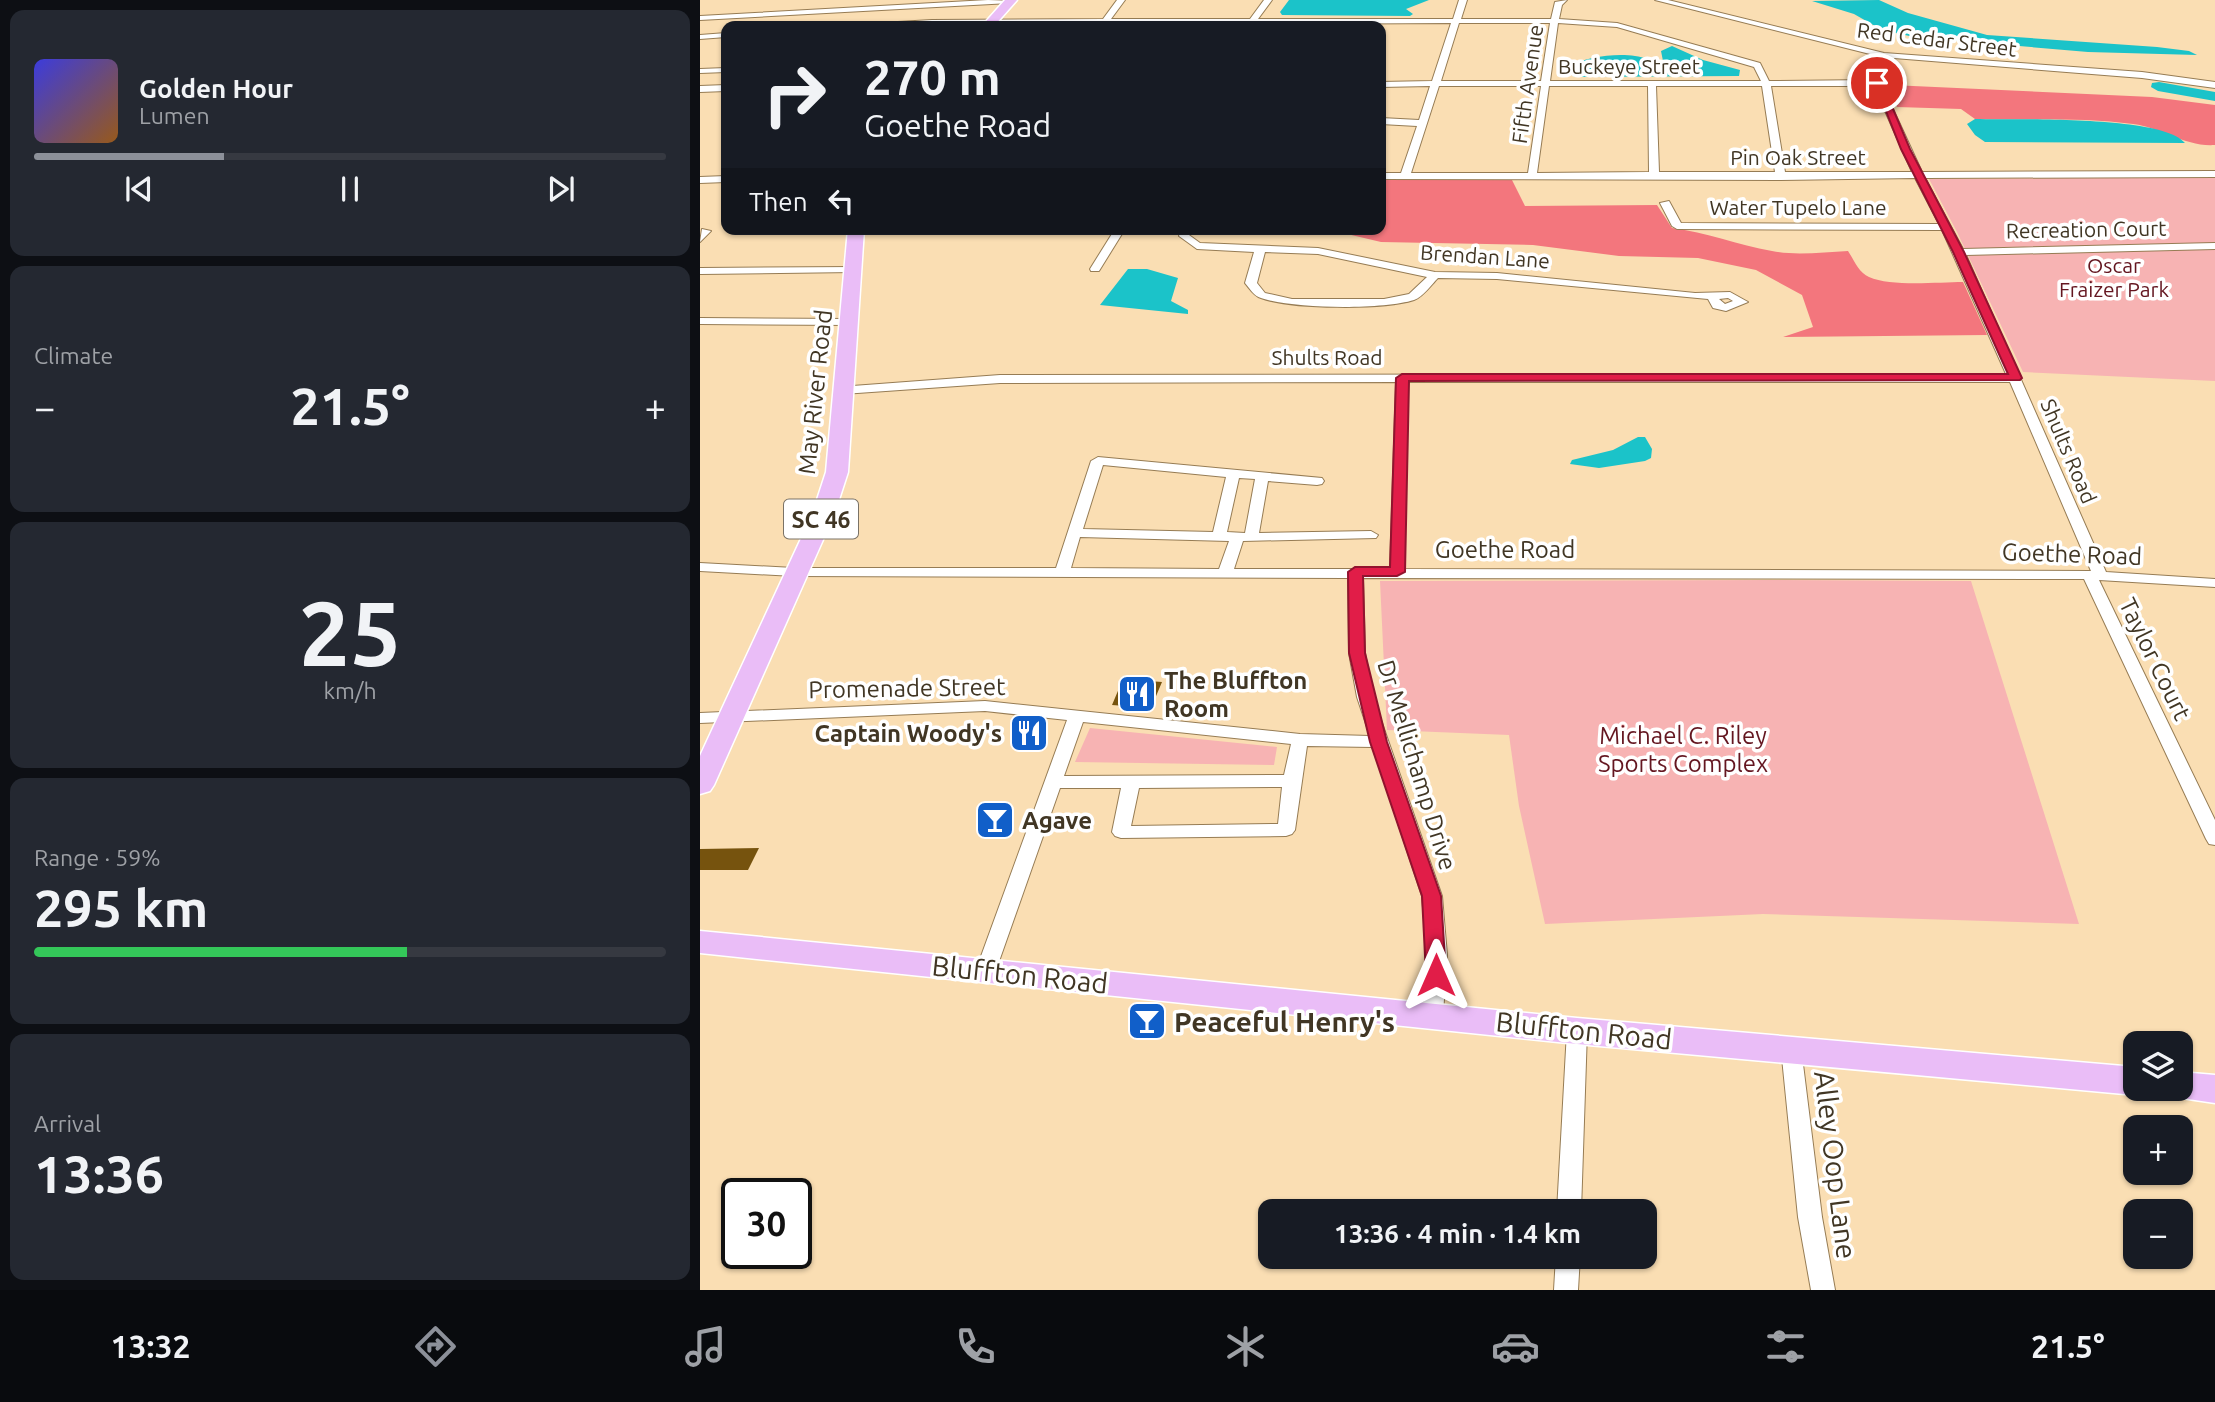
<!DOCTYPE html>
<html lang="en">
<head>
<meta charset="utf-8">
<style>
  :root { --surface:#171b24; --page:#242831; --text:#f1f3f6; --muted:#9ea1a6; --line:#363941; --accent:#8c9099 }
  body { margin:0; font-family:Ubuntu,sans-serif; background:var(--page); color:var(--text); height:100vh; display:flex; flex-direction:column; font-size:26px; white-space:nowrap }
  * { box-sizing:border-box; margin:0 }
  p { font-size:23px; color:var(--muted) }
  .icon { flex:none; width:38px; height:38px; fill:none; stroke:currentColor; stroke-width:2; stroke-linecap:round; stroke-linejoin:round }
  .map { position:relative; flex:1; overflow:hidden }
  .details { display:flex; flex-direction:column; gap:10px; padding:10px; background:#0d0f14; width:700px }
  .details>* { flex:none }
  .top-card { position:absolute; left:21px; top:21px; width:665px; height:214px; border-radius:14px; box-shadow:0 2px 5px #0004; background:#171b24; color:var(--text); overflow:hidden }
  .fabs { position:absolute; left:1423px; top:1031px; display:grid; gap:14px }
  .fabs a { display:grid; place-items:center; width:70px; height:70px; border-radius:14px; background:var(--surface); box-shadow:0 2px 5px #0004; font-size:35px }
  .speed { position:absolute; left:21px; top:1178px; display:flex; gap:14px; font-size:35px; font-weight:700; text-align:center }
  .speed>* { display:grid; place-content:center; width:91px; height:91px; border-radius:50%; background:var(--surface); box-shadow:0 2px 5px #0004; line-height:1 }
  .speed .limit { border:4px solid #111; border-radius:10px; background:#fff; color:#111 }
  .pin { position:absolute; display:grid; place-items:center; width:60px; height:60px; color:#fff; margin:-30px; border:4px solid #fff; border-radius:50%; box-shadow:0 2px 7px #0007 }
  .me { position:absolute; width:77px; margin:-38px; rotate:0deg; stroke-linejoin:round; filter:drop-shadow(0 0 5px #0008) }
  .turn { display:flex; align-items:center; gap:24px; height:147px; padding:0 28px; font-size:32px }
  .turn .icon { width:91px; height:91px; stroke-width:2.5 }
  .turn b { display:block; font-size:49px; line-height:60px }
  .then { display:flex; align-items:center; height:66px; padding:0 28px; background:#0003; gap:14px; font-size:26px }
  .big { font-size:52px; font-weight:600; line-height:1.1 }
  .details .tile { flex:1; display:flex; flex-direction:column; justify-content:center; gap:10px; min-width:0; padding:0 24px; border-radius:14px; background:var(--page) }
  .details .dial { align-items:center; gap:0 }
  .dial b { font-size:91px; line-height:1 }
  .song { display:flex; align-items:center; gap:21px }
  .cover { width:84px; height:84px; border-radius:10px; background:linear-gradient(135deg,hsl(240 70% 55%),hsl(30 70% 35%)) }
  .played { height:7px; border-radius:4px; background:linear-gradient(90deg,var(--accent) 30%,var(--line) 30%) }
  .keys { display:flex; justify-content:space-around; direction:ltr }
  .heat { display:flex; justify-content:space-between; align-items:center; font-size:38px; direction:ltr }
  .charge { height:10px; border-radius:5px; background:linear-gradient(90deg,#34c759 59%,var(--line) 0) }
  .trip { position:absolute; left:558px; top:1199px; width:399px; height:70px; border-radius:14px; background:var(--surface); box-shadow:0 2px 5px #0004; font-weight:600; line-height:70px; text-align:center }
  .tab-bar { display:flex; height:112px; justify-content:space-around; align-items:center; background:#090b0e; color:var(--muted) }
  .tab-bar .icon { width:49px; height:49px }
  .tab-bar .selected { color:var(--accent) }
  .tab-bar b { font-size:32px; color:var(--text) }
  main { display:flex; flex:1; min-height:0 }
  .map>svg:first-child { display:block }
  .green { fill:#f7b3b3 }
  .forest { fill:#f3767d }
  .water { fill:#1bc3c9 }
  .building { fill:#76530e }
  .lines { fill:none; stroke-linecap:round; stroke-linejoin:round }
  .minor-casing { stroke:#967c54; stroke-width:2 }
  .primary-casing { stroke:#fff; stroke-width:3 }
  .minor { fill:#fff; fill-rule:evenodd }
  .primary { fill:#eabdf7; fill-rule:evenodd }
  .route { fill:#e11d48; stroke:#92132f; stroke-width:2 }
  .labels { text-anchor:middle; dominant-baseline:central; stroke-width:7; stroke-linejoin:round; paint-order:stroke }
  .far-street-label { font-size:21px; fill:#413624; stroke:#fff }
  .far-park-label { font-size:21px; fill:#641620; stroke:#fff }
  .shield { fill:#fff; stroke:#7a7266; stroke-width:2 }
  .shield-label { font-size:23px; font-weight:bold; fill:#413624 }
  .street-label { font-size:24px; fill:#413624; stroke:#fff }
  .poi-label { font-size:24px; font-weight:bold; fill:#413624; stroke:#fff; text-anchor:start }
  .park-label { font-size:24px; fill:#641620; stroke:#fff }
  .near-street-label { font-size:28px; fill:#413624; stroke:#fff }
  .near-poi-label { font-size:28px; font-weight:bold; fill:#413624; stroke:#fff; text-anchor:start }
</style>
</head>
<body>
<main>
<section class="details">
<div class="tile">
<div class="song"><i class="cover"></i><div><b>Golden Hour</b><p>Lumen</p></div></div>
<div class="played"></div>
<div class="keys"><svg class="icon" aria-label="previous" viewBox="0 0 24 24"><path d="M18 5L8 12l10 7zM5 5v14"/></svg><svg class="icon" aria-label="pause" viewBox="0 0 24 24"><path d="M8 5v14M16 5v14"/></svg><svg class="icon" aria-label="next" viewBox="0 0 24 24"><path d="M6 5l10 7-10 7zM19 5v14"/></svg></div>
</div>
<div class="tile"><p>Climate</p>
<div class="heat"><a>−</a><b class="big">21.5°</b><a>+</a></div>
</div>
<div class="tile dial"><b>25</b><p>km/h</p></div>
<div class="tile"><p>Range · 59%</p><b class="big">295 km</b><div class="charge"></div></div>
<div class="tile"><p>Arrival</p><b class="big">13:36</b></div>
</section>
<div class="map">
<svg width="1515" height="1290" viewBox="0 0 1515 1290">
  <rect width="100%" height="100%" fill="#fadeb3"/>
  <!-- green -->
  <path class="green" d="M1515,177V381L1323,372L1257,232L1229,179Z
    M1071,580L1271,581L1379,924L1063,914L845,924L819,806L809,735L687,730L680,581Z
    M390,728L577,747L574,765L375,762Z"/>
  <!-- forest -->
  <path class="forest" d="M1191,85L1452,97L1515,105V145C1485,147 1463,128 1433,124C1384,117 1325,120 1275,119L1261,109L1197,107Z
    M681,178H811L825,206L957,205L972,228C1006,232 1038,245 1072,251C1096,256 1124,252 1148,251C1154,260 1159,273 1169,277C1191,287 1238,282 1263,282L1287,335L1083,337L1113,327L1102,295L1056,270L998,258L919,256L833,245L681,242L626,229H681Z"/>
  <!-- water -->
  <path class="water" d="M589,0H729L706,9L713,14L710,16L582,15L580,12Z
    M1179,0L1208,13L1287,35L1457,47L1489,51L1497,55L1388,52L1214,37L1182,30L1154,14L1112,1Z
    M972,46L1003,60L1040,70L1039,76L875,77L867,72V67C885,57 915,53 935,56C945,57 953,62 963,61L961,51Z
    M1459,82L1515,92V101L1458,91L1451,87L1452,83Z
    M1275,119C1315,120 1462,115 1485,143L1285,142L1275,135L1267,124Z
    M428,269H447L478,278L471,301L488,310V314L400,305Z
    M938,437H945L952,449L951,458L945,461L899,468L870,464L872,460L913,450Z"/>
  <!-- building -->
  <path class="building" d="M423,679L462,682L451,708L412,705Z
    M59,848L48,870H0V849Z"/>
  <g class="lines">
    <defs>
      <path id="minor" d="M288,0L314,1L310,3L0,20V16Z
        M417,0H425L411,19H550L564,0H572L558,19H753L759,0H767L761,19H851L855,2L867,0L862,5L859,19L917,23L1060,63L1069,81L1173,80L1176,68L1186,58L955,0H968L1184,53L1442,72L1515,82V88L1442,78L1194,58L1184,69L1181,83L1222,172L1515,171V177L1225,178L1263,249L1515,243V249L1266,255L1406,572L1515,579V587L1399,580L1515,820V845L1509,844L1506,839L1384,579L663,578L665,653L673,697L742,896L747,955L743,1014L740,1020L733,1022L726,1020L723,1014L727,955L722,896L673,747L607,746L595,830L592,834L586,836L421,838L415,836L412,832L421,788H360L296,970L293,975L286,978L279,975L276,970L367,720L285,711L0,723V713L285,701L600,734L670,736L657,697L649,653L648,578L94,576L0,571V563L94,568H356L391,461L398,457L622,478L624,481L622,484L617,485L568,481L559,533L671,531L678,535L676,538L543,541L534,569H690L696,382L300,383L143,394L137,390L139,387L300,375L1306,374L1242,230L977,229L972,226L960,203L969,201L981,223L1239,224L1215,178L1081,180L681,179V173H701L717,126L681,124V118L719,120L730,86L681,87V82L732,81L751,23L160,26L164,24L232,20L403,19ZM759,23H850L841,81H741ZM858,23L917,27L1054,67L1061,81H850ZM739,86H841L828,173H711ZM849,86H948L949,172L837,173ZM956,86H1062L1075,172H959ZM1071,86H1174L1212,172H1085ZM708,382H1310L1391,571L704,569ZM403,465L526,477L513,532L383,529ZM539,478L555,479L545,533L527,532ZM380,537L529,541L519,569L371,568ZM383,722L591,744L584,775L364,776ZM582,787L578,824L431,826L439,788Z
        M26,33V37L0,39V35Z
        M26,68V72L0,73V69Z
        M26,85V91L0,92V86Z
        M26,119V126L23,125L22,122Z
        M26,176V182L0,183V177Z
        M2,229L11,231L0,242Z
        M415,229H425L399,271H391L390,269Z
        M481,229H491L489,235L500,243L618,248L735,272L797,273L995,293L1030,292L1048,302L1026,311L1013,308L1008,299L797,279L738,278C731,285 723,297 714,300C682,310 592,309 561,298C554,296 550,289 545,283L554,252L497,249L479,236ZM565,252L618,254L727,277L709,294L684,299H592L565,293L557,283ZM1028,298L1033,301L1025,304L1019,299Z
        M158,267V271L154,272L0,274V268Z
        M0,318L150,319L156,322L150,325L0,324Z
        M877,1023L884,1025L887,1031L881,1211H857L867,1031L870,1025Z
        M1091,1040L1098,1042L1101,1048L1122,1217L1135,1290H1111L1098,1217L1081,1048L1084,1042Z
        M856,1256H880L878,1290H854Z"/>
      <path id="primary" d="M305,0H317L294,26H282Z
        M148,229H164L148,472L134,515L14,785L10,791L0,794V756L112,515L126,472Z
        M0,931L877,1018L1435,1067V1088H1448L1435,1095L877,1044L0,953Z
        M1480,1072L1515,1075V1103L1468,1096L1465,1088H1480Z"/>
    </defs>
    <!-- minor casing -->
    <use href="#minor" class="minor-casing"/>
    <!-- primary casing -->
    <use href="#primary" class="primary-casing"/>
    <!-- minor -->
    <use href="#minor" class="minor"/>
    <!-- primary -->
    <use href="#primary" class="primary"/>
  </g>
  <!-- route -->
  <path class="route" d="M1174,81L1182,83L1210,149L1264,252L1322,378L1320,380L709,381L705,572L697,576H663L665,653L687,742L741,896L746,975L743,980H729L726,975L722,896L670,742L649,653L648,572L655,567H690L696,378L702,374H1308L1253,252L1201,149Z"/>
  <!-- icons -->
  <defs>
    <symbol id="restaurant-square" viewBox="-11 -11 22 22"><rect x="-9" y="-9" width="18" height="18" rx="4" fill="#115fc9" stroke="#fff"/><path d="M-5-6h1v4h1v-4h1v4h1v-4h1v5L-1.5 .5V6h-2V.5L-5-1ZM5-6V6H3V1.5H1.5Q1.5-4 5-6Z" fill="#fff"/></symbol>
    <symbol id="bar-square" viewBox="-11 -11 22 22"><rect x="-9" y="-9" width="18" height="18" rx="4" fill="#115fc9" stroke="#fff"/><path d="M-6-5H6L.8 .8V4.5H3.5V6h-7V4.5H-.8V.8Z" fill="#fff"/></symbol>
  </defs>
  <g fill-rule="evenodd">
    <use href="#restaurant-square" x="415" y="672" width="44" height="44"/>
    <use href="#restaurant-square" x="307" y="711" width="44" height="44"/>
    <use href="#bar-square" x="273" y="798" width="44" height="44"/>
    <use href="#bar-square" x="425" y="999" width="44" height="44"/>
  </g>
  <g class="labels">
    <!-- far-street labels -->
    <g class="far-street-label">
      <text transform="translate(1237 39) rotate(7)">Red Cedar Street</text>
      <text x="929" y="66">Buckeye Street</text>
      <text transform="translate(827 84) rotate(-82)">Fifth Avenue</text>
      <text x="1098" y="157">Pin Oak Street</text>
      <text x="1098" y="207">Water Tupelo Lane</text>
      <text transform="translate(1386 229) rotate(-1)">Recreation Court</text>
      <text transform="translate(785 256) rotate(4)">Brendan Lane</text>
      <text x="627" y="357">Shults Road</text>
      <text transform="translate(1369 451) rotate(67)">Shults Road</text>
    </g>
    <!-- far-park labels -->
    <g class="far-park-label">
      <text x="1414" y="265">Oscar<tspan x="1414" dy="24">Fraizer Park</tspan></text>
    </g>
    <!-- shield labels -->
    <rect class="shield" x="84" y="499.5" width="74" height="39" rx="5"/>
    <g class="shield-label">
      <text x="121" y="519">SC 46</text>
    </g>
    <!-- street labels -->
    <g class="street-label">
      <text transform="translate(115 392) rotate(-84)">May River Road</text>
      <text x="805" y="549">Goethe Road</text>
      <text transform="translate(1372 554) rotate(2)">Goethe Road</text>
      <text transform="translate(1455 659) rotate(64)">Taylor Court</text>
      <text transform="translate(207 688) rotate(-1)">Promenade Street</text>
      <text transform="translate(717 765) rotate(73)">Dr Mellichamp Drive</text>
    </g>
    <!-- poi labels -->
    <g class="poi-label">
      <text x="464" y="680">The Bluffton<tspan x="464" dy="28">Room</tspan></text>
      <text x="302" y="733" text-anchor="end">Captain Woody's</text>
      <text x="322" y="820">Agave</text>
    </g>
    <!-- park labels -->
    <g class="park-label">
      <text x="983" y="735">Michael C. Riley<tspan x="983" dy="28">Sports Complex</tspan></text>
    </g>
    <!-- near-street labels -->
    <g class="near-street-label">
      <text transform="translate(320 974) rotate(6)">Bluffton Road</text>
      <text transform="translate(884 1030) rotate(6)">Bluffton Road</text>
      <text transform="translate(1136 1165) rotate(83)">Alley Oop Lane</text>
    </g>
    <!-- near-poi labels -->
    <g class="near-poi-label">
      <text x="474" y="1021">Peaceful Henry's</text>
    </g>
  </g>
</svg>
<div class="fabs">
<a><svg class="icon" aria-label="layers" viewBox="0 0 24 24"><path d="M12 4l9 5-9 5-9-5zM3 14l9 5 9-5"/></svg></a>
<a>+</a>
<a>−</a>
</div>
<div class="speed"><div class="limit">30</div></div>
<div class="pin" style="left:1177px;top:83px;background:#d93025"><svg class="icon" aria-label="arrive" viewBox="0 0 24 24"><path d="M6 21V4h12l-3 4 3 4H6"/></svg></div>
<svg class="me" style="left:736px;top:975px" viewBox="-20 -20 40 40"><path d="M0-17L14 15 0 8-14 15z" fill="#e11d48" stroke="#fff" stroke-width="4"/></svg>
<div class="trip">13:36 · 4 min · 1.4 km</div>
<div class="top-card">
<div class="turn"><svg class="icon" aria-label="right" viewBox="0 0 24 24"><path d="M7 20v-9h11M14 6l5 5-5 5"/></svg><div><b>270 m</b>Goethe Road</div></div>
<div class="then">Then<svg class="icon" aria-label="left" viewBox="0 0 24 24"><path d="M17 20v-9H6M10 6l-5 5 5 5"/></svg></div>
</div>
</div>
</main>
<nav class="tab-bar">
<b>13:32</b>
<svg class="icon selected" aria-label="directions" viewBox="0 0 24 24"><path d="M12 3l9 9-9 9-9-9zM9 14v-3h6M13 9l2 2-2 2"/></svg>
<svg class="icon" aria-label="music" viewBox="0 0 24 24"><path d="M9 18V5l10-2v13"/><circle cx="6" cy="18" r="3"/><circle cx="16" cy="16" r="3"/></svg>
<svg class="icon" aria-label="phone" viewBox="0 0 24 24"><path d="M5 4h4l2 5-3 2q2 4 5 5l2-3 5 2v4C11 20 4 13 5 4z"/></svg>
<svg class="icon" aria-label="climate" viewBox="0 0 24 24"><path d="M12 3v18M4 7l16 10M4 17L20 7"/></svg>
<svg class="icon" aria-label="car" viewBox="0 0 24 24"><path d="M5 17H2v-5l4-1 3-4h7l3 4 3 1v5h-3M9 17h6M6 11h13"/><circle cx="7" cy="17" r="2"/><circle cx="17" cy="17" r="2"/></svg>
<svg class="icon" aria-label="filters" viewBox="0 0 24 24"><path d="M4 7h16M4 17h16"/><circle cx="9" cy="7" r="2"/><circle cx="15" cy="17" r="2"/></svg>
<b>21.5°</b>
</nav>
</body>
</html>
